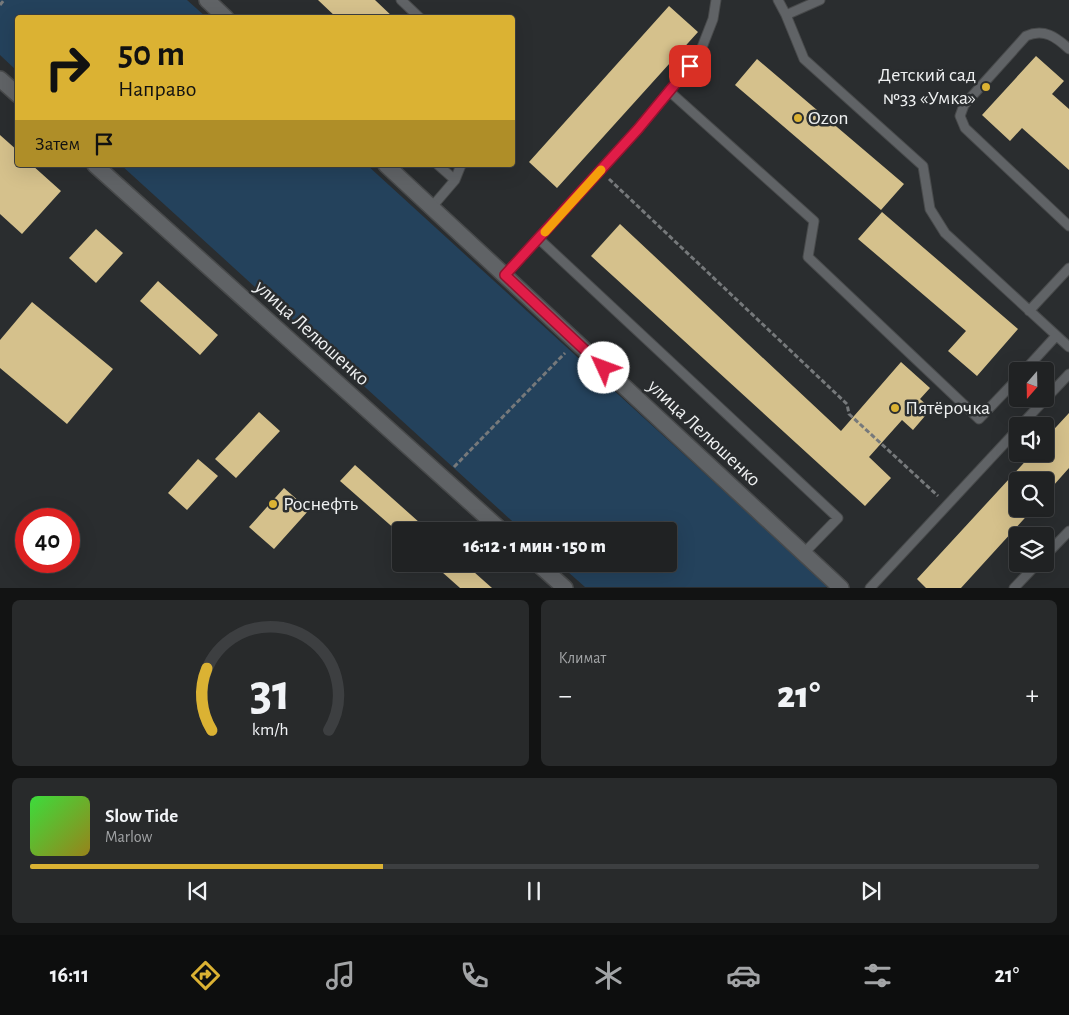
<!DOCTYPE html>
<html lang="ru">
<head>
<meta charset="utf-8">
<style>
  :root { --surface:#202223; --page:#282a2b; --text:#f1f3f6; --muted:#a2a4a6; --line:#3d3f41; --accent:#dbb233 }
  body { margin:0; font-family:"Alegreya Sans",sans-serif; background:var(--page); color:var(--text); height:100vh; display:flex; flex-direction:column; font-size:19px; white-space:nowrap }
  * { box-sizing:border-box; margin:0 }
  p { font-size:16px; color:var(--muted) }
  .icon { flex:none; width:28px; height:28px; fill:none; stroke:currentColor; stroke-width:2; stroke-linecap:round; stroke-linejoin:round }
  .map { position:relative; height:588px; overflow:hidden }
  .panel { display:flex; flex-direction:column; gap:12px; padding:12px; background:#121313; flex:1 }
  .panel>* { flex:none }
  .hud { position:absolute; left:15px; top:15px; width:500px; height:152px; border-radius:5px; box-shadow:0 5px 20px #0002,0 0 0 1px var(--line); background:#dbb233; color:#111; overflow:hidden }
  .needle { width:32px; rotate:200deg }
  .buttons { position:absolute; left:1009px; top:362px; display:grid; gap:10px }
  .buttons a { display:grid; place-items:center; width:45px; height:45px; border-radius:5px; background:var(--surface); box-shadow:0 5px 20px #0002,0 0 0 1px var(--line); font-size:25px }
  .speed { position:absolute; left:15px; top:508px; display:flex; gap:10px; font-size:25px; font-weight:700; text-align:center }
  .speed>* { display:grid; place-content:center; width:65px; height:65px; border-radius:50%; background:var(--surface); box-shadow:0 5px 20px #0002,0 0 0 1px var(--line); line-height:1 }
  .speed .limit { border:8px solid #d22; background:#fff; color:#111 }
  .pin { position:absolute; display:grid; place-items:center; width:42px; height:42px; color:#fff; margin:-21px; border-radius:10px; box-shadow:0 2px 8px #0006 }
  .me { position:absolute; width:55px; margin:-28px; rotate:313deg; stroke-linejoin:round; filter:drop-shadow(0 0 4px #0008) }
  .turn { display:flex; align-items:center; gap:18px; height:105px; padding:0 20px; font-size:22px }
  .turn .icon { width:65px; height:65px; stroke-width:2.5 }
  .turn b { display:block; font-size:35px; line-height:42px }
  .then { display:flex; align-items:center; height:48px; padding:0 20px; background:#0003; gap:10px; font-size:19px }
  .big { font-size:38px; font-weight:800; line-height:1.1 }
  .panel .tile { flex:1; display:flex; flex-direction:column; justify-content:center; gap:8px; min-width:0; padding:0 18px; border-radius:8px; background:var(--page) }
  .panel .dial { align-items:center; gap:0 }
  .dial svg { height:130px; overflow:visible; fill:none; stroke:var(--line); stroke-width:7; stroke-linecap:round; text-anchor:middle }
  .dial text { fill:var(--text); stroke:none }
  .song { display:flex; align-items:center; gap:15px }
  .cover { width:60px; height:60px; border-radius:8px; background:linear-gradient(135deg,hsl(120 70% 55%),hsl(50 70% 35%)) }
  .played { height:5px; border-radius:2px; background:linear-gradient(90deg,var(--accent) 35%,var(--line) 35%) }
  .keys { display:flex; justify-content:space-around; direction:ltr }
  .heat { display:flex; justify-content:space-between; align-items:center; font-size:28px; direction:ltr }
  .panel .tiles { flex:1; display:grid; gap:12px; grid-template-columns:1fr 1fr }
  .tile:last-child { grid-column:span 2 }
  .trip { position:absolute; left:392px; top:522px; width:285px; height:50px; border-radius:5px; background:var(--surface); box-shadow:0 5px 20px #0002,0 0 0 1px var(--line); font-weight:800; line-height:50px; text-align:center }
  .menu { display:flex; height:80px; justify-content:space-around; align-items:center; background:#0d0e0e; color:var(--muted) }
  .menu .icon { width:35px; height:35px }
  .menu .current { color:var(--accent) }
  .menu b { font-size:22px; color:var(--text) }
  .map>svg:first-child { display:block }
  .green { fill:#24425c }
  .building { fill:#d5c18c }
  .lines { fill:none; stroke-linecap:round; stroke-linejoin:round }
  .lane-casing { stroke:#484a4b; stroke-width:11 }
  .secondary-casing { stroke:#484a4b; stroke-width:18 }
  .path { stroke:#76797b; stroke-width:3; stroke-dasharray:5 2.5; stroke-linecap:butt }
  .lane { stroke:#606366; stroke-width:9 }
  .secondary { stroke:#606366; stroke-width:15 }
  .route-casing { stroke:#92132f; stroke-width:12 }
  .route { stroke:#e11d48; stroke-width:9 }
  .slow { stroke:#f59e0b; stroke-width:9 }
  .poi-dot { fill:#dbb233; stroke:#2a2d2f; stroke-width:2 }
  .labels { text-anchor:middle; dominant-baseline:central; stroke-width:5; stroke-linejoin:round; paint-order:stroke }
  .poi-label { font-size:20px; fill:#eef0f1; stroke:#2a2d2f; text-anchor:start }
  .street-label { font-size:20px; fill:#eef0f1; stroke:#2a2d2f }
</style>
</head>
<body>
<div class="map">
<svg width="1069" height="588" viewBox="0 0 1069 588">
  <rect width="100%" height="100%" fill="#2a2d2f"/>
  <!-- green -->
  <path class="green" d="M0,0H187L206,17L18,18L17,71L0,55Z
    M121,165H367L829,587H585L559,564H669V531H523Z"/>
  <!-- building -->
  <path class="building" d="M318,0H375L394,18H337Z
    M669,6L698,32L557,188L529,162Z
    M1036,56L1064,81L1052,94L1069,109V170L1022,128L1010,141L982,115Z
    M757,59L904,184L881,210L735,85Z
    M0,135L18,151V165H32L61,191L22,234L0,214Z
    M882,212L1018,329L977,376L948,351L966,331L858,239Z
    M620,224L841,431L901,362L930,388L920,399L931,409L913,430L902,420L869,457L891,478L865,506L591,256Z
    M96,229L123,253L96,283L69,258Z
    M158,281L218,335L200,355L140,301Z
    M32,302L113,369L67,424L0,368V340Z
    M259,412L280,431L236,478L215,459Z
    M1069,413V468L1045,495V481H1018V509H1033L961,588H926L917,579L1032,454H1045V439Z
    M198,459L218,476L187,510L168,493Z
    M355,465L429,531H397L340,481Z
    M284,488L309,510L274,549L249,527Z
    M433,564H465L492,588H460Z"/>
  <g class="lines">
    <defs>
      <path id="lane" d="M401,0L420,18
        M778,0L786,15
        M820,0L786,15L804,59L923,166L930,209L945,233L1069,347
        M1069,49C1056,37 1044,28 1026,36L964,105L960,116L965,128L1069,226
        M669,91L814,221L808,257L979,419L1018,378
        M438,165L455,180L461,165
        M431,208L455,180
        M539,239L838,518L804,553
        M505,275L638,129L699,55L713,19L716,0
        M1029,311L1069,268
        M1024,371L1056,336
        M1020,426L1069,374
        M1045,556L1069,531
        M870,588L1018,429
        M1014,588L1037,564"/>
      <path id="secondary" d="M207,0L226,18
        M0,79L18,95
        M95,165L502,531
        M386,165L841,588
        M538,564L565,588"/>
    </defs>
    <!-- lane casing -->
    <use href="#lane" class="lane-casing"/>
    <!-- secondary casing -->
    <use href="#secondary" class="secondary-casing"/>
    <!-- path -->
    <path class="path" d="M0,5L4,0
      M609,179L847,404L849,414L938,496
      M454,467L565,353"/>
    <!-- lane -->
    <use href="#lane" class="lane"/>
    <!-- secondary -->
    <use href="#secondary" class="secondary"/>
  </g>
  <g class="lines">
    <defs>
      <path id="route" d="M604,368L505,275L638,129L690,66"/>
    </defs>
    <!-- route casing -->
    <use href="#route" class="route-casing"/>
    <!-- route -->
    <use href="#route" class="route"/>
    <!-- slow -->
    <path class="slow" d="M545,232L601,170"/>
  </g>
  <!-- markers -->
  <g class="poi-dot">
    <circle cx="986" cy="87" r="5"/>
    <circle cx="798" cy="118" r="5"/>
    <circle cx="895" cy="408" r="5"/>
    <circle cx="273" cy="504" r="5"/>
  </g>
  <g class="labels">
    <!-- poi labels -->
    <g class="poi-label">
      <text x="976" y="75" text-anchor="end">Детский сад<tspan x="976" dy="23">№33 «Умка»</tspan></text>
      <text x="808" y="118">Ozon</text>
      <text x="905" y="408">Пятёрочка</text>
      <text x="283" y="504">Роснефть</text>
    </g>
    <!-- street labels -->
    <g class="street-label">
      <text transform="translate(312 333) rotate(42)">улица Лелюшенко</text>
      <text transform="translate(704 433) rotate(43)">улица Лелюшенко</text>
    </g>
  </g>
</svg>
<div class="buttons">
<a><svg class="needle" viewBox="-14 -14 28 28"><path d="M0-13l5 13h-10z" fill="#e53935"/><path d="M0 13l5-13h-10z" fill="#a2a4a6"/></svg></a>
<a><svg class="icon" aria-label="sound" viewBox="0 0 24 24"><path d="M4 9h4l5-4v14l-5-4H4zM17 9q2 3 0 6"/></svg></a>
<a><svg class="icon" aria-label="search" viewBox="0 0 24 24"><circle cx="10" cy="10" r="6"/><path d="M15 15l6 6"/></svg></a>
<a><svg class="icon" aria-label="layers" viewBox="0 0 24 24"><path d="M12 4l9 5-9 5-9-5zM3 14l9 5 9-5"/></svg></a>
</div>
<div class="speed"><div class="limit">40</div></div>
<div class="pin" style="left:690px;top:66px;background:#d93025"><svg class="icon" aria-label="arrive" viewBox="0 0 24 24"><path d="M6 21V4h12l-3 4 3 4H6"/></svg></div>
<svg class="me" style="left:604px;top:368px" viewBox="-20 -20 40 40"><circle r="19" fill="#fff"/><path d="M0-13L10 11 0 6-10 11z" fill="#e11d48"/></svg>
<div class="trip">16:12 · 1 мин · 150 m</div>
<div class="hud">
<div class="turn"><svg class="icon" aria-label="right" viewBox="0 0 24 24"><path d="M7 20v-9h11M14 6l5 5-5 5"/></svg><div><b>50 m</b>Направо</div></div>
<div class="then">Затем<svg class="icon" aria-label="arrive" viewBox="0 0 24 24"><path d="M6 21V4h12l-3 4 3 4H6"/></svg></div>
</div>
</div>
<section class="panel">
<div class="tiles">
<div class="tile dial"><svg viewBox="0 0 100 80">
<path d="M14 69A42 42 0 1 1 86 69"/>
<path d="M14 69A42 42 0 0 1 11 31" stroke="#dbb233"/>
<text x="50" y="56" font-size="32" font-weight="700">31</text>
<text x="50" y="72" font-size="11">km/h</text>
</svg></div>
<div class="tile"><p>Климат</p>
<div class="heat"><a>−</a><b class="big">21°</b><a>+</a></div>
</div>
<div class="tile">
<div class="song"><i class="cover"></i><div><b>Slow Tide</b><p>Marlow</p></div></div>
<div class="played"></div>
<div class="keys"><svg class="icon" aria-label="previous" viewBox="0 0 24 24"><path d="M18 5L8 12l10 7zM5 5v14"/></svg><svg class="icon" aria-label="pause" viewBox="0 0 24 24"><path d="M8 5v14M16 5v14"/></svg><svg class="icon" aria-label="next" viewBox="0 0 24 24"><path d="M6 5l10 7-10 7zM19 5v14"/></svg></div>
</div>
</div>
</section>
<nav class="menu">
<b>16:11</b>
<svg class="icon current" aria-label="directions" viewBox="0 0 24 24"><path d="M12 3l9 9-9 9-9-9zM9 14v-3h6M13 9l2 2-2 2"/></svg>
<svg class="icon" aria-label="music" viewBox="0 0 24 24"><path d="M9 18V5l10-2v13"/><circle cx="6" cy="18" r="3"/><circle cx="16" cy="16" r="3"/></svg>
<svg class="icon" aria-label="phone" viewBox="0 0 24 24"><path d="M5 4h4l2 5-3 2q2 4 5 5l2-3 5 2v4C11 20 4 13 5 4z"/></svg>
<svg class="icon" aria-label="climate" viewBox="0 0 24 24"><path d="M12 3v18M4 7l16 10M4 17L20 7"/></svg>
<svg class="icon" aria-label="car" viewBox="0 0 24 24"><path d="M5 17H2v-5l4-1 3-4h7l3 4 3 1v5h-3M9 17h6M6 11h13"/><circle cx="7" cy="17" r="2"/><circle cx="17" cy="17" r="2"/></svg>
<svg class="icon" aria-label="filters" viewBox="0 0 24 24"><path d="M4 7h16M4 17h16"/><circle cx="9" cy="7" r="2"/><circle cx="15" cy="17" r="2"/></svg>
<b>21°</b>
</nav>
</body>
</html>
